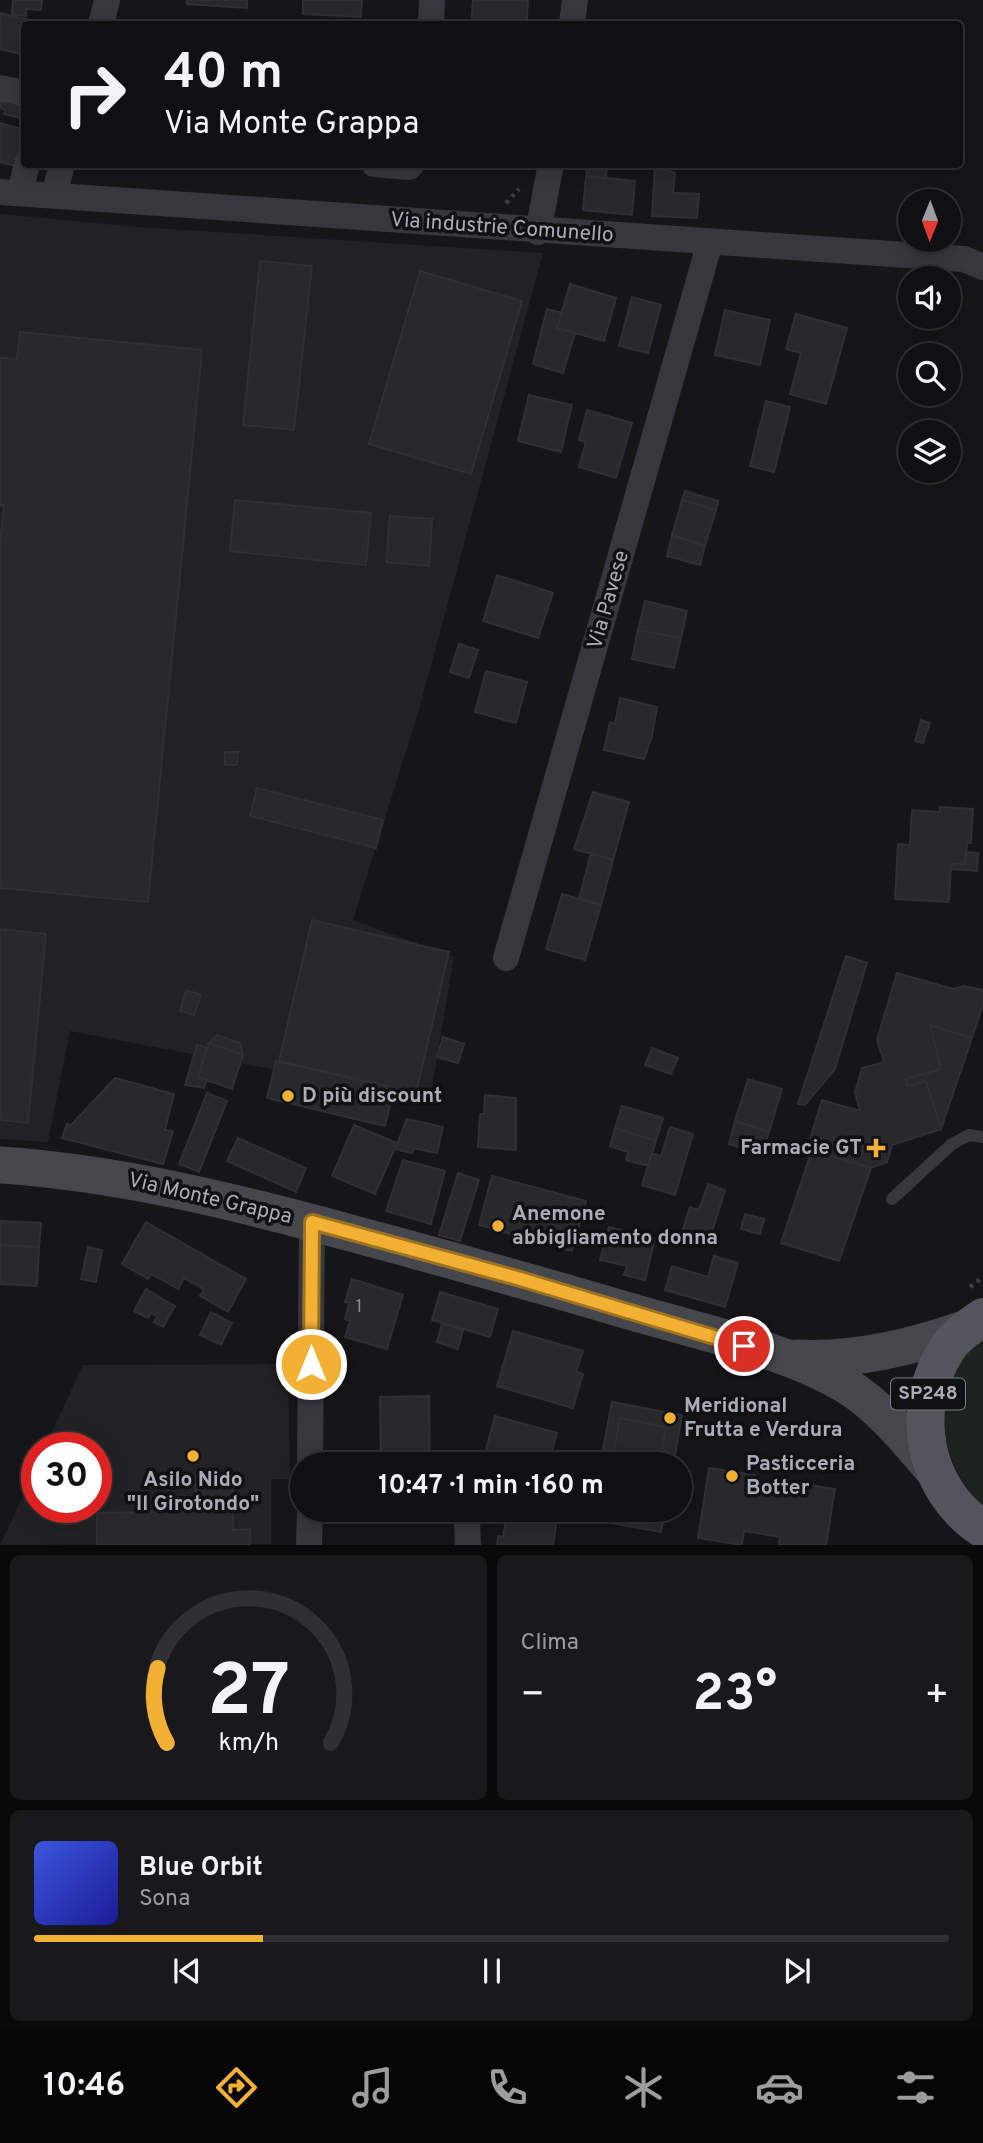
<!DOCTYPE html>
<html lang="it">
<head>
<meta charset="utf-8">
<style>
  :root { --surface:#101012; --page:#19191b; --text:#f1f3f6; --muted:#9c9d9f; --line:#303032; --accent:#f2b134 }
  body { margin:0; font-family:Overpass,sans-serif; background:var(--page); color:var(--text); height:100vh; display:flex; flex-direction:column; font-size:26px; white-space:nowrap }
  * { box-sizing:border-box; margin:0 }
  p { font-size:23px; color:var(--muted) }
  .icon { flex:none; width:38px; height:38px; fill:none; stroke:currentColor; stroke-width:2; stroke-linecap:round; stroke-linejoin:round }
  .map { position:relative; height:1545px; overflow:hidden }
  .side { display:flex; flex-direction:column; gap:10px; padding:10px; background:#09090a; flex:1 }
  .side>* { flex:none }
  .top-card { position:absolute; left:21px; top:21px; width:942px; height:147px; border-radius:7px; box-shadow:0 4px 18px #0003,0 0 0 2px var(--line); background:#101012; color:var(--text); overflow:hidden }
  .needle { width:46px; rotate:181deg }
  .tools { position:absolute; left:898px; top:189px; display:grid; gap:14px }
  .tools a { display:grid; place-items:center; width:63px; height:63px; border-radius:50%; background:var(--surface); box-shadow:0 4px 18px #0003,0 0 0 2px var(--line); font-size:35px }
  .speed { position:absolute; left:21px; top:1432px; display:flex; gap:14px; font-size:35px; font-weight:700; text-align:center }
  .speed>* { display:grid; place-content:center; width:91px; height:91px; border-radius:50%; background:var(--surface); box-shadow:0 4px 18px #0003,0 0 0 2px var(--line); line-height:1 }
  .speed .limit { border:10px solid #d22; background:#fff; color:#111 }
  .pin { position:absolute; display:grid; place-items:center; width:60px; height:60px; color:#fff; margin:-30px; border:4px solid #fff; border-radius:50%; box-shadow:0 2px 7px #0007 }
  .me { position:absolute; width:77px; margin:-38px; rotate:0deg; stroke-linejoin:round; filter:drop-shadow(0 0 5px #0008) }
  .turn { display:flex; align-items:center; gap:24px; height:147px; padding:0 28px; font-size:32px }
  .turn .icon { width:91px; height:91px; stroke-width:2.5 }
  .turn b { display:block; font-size:49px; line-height:60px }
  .big { font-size:52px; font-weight:700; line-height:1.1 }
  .side .card { flex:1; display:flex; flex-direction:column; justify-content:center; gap:10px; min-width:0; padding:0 24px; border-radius:10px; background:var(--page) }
  .side .dial { align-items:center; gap:0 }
  .dial svg { height:182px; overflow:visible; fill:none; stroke:var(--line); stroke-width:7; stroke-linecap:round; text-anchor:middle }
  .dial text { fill:var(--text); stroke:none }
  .song { display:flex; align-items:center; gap:21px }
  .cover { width:84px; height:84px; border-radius:10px; background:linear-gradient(135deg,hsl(230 70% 55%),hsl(240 70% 35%)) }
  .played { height:7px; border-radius:4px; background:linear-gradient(90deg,var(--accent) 25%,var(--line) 25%) }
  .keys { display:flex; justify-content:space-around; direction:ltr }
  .heat { display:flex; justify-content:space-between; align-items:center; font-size:38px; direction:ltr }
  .side .tiles { flex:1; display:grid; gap:10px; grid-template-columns:1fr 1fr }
  .card:last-child { grid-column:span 2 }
  .trip { position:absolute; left:290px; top:1452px; width:402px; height:70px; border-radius:35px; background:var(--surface); box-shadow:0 4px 18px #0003,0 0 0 2px var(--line); font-weight:700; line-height:70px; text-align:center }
  .menu { display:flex; height:112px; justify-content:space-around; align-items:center; background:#060607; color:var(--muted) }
  .menu .icon { width:49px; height:49px }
  .menu .on { color:var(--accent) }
  .menu b { font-size:32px; color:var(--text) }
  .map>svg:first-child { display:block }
  .built { fill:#222225 }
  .green { fill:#1c231d }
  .building { fill:#29292c; stroke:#303034; stroke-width:2 }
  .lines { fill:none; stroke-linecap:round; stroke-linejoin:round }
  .path { stroke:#3d3f44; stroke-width:4.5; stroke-dasharray:3.5 5; stroke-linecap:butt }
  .service { stroke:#37383d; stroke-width:12 }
  .minor { stroke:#37383d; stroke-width:26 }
  .secondary { stroke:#45474d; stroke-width:37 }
  .primary { stroke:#53555c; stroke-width:38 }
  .route-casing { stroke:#9d7322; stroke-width:18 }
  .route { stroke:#f2b134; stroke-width:12 }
  .poi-dot { fill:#f2b134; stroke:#111113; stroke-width:2.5 }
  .labels { text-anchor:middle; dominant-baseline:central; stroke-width:7; stroke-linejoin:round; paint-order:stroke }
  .number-label { font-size:18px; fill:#888b94 }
  .shield { fill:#111113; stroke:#7b7e86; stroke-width:2 }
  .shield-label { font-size:19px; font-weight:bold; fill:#a8adb8 }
  .street-label { font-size:21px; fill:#a8adb8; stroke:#111113 }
  .poi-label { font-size:21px; font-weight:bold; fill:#a8adb8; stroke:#111113; text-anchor:start }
</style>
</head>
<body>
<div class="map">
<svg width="983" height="1545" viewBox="0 0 983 1545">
  <rect width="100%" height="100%" fill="#161618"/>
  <!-- built -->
  <path class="built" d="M0,214L138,227L543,253L418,713L353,920L454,957L430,1099L70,1031L48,1142L0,1139Z
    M288,1364L290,1479H271V1544L0,1545L37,1466V1507H96V1447H45L83,1365Z"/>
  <!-- green -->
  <path class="green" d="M983,1339V1507C936,1460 926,1382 983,1339Z"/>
  <!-- building -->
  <path class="building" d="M13,0H42L41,10L26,9V16L12,14Z
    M187,0H247V8L187,4Z
    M303,0H362L361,17L303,14Z
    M473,0H528L527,24H471Z
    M0,13L47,24H24V55L0,49Z
    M0,98L23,103L20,118L4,114L6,110L0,108Z
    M0,123L24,130L15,166L0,162Z
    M588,164H607L606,178L586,176Z
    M655,166L675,173L673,193L699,194L697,218L652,216Z
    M586,176L635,181L632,215L583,210Z
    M260,261L312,266L294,430L243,425Z
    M420,271L522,301L471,474L369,444Z
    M570,284L616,298L604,341L557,328Z
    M632,297L661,305L648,353L619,346Z
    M547,309L562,313L557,328L575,333L563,373L533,364Z
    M725,310L770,320L760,365L715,355Z
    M796,314L847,328L826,404L790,394L801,353L786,349Z
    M20,332L202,350L148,902L0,888V546L4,505H0V358L17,359Z
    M529,395L572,405L561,452L518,441Z
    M766,401L790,407L774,472L750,466Z
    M587,410L632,423L616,478L579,467L586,442L579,440Z
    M685,491L718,501L716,510L682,500Z
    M235,500L371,513L366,565L230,551Z
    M682,500L716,510L705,546L672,535Z
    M390,516L432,519L429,566L386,562Z
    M672,535L705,546L700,565L667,556Z
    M497,575L553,593L538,638L483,621Z
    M645,601L687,611L681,638L638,630Z
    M638,630L681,638L674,668L632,659Z
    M459,644L478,650L469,678L450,672Z
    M486,671L527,682L516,723L475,712Z
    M620,698L657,707L652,736L644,759L604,750L610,722L615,724Z
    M921,720L930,723L923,743L915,741Z
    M225,752H238L237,765H225Z
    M257,788L383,820L376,848L250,816Z
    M593,792L629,802L613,860L574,849Z
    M940,807L973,809L971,843H967L965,864H951L949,902L895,899L898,844L910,845L912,810L940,812Z
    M966,852L978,853L977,871L951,869V864H965Z
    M591,853L613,860L601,905L579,899Z
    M562,894L601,905L585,960L546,949Z
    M312,920L449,952L416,1093L279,1061Z
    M0,929L46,934L28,1123L0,1120Z
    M846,956L867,963L835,1069L805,1105L798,1104Z
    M897,973L953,989L964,986L983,990V1004L972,1038L930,1025L941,1069L906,1079L907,1086L926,1081L941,1129L892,1145L887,1162L871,1168L807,1149L822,1100L860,1111L855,1092L862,1068L884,1062L877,1040Z
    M186,990L201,995L194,1015L180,1011Z
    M930,1025L972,1038L941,1129L926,1081L907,1086L906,1079L941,1069Z
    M217,1035L240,1043L243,1055L209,1043Z
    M443,1037L464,1044L458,1063L437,1057Z
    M209,1043L243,1055L232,1089L198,1077Z
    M197,1045L207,1048L198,1077L207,1080L204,1088L185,1085Z
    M652,1048L678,1058L671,1074L645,1065Z
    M276,1061L394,1088L385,1126L267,1098Z
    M115,1078L174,1094L165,1130L173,1131L163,1164L62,1138L67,1124L71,1125Z
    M748,1079L782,1089L769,1132L735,1121Z
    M207,1093L227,1101L199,1172L179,1164Z
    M485,1095L516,1098V1150L478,1147L480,1114H484Z
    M622,1106L663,1118L656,1141L615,1128Z
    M407,1119L443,1127L437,1153L414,1148L412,1153L395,1149Z
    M735,1121L769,1132L762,1154L729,1144Z
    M354,1125L397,1143L375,1194L332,1176Z
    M670,1127L693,1134L675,1195L642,1185L652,1153L661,1156Z
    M615,1128L656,1141L648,1166L626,1160L628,1152L610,1146Z
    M238,1138L306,1168L296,1192L227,1161Z
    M812,1150L871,1168L839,1261L781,1243Z
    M403,1160L445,1171L431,1224L386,1211Z
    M458,1173L479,1180L460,1241L439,1235Z
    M492,1176L586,1201L572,1251L479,1225Z
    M708,1184L725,1190L710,1238L683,1229L690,1207L699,1210Z
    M745,1214L764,1219L760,1234L741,1229Z
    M0,1221L41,1223L39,1247L0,1245Z
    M146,1222L246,1279L228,1312L200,1296L204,1289L184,1278L178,1289L151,1274L148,1279L122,1264Z
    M609,1227L655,1238L645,1280L624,1275L627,1266L600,1260Z
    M0,1245L39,1247L37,1286L0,1284Z
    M88,1247L102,1250L96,1282L81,1279Z
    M714,1256L738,1263L725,1307L665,1290L672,1266L708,1277Z
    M352,1279L403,1295L387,1349L345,1337L350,1321L345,1319L349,1303L345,1302Z
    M146,1289L175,1306L163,1327L154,1322L157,1316L151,1313L148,1318L134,1311Z
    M440,1292L498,1309L490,1337L432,1320Z
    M211,1312L232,1323L221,1345L200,1335Z
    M442,1323L463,1330L458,1349L437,1342Z
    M513,1331L583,1351L576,1372L583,1374L573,1408L497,1386Z
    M429,1396L430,1465H381L380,1397Z
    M612,1402L682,1415L674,1460L661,1458L666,1427L620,1418L614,1451L603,1449Z
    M495,1416L557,1433L548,1465H514L484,1457Z
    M620,1418L666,1427L659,1465H616L619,1452L614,1451Z
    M709,1468L755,1475L753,1487L789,1492L791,1482L835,1489L826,1545H779L780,1537L744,1531L742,1545L698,1538Z
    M196,1477H232L233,1530L250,1529V1545H97V1513L160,1512L161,1496H196Z
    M591,1510H613L649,1516L651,1510H666L661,1532L589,1519Z
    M534,1514L557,1518L553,1545H497L498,1536L503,1537L506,1519L533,1522Z"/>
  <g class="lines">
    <!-- path -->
    <path class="path" d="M506,203L519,189
      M970,1287L983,1277"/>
    <!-- service -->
    <path class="service" d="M892,1199L952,1144L969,1135L983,1137"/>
    <!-- minor -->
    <path class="minor" d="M101,24L107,0
      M431,24L432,0
      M572,24L575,0
      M0,88L24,93
      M374,164L409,167L412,164
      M0,192L964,259L983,267
      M20,193L27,164
      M54,196L62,164
      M538,232L551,164
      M506,958L710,242
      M310,1465L312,1222
      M467,1520L468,1545
      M309,1545L310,1510"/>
    <!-- secondary -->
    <path class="secondary" d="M0,1165C121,1173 241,1203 358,1235C446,1259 535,1283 622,1309C692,1330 786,1349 847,1386C881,1407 908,1441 934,1471
      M797,1358C856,1361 912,1347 967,1328"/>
    <!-- primary -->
    <path class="primary" d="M983,1317C970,1326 955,1336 947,1349C908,1409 923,1490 983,1529"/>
  </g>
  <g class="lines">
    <defs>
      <path id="route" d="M311,1364L312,1222L517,1278L744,1346"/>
    </defs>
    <!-- route casing -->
    <use href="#route" class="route-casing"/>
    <!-- route -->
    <use href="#route" class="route"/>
  </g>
  <!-- markers -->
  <g class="poi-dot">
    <circle cx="288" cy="1096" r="7"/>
    <path d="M872.5 1137.5h7v7h7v7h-7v7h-7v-7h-7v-7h7z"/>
    <circle cx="498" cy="1226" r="7"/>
    <circle cx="670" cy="1418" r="7"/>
    <circle cx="193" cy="1456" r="7"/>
    <circle cx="732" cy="1476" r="7"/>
  </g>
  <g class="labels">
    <!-- number labels -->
    <g class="number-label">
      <text x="359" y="1307">1</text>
    </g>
    <!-- shield labels -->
    <rect class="shield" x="891" y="1378.5" width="74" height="31" rx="5"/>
    <g class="shield-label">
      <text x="928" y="1394">SP248</text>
    </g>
    <!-- street labels -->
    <g class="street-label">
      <text transform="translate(502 228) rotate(4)">Via industrie Comunello</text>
      <text transform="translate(609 600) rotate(-74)">Via Pavese</text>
      <text transform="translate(210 1199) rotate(13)">Via Monte Grappa</text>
    </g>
    <!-- poi labels -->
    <g class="poi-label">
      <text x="302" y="1096">D più discount</text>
      <text x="862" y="1148" text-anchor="end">Farmacie GT</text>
      <text x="512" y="1214">Anemone<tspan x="512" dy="24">abbigliamento donna</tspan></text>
      <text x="684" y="1406">Meridional<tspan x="684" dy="24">Frutta e Verdura</tspan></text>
      <text x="746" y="1464">Pasticceria<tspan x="746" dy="24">Botter</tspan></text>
      <text x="193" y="1480" text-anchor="middle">Asilo Nido<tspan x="193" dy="24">"Il Girotondo"</tspan></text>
    </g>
  </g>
</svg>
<div class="tools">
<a><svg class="needle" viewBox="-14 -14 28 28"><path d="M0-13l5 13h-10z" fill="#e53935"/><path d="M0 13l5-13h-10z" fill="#9c9d9f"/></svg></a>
<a><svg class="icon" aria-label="sound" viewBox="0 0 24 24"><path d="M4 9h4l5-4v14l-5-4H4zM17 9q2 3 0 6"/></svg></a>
<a><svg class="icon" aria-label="search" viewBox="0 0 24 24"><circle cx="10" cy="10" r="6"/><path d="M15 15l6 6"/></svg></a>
<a><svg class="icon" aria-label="layers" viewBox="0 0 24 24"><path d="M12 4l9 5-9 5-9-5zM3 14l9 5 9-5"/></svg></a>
</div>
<div class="speed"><div class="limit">30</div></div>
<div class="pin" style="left:744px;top:1346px;background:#d93025"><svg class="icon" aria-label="arrive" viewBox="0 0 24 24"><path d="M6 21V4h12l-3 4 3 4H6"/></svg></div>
<svg class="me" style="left:311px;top:1364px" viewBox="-20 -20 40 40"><circle r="17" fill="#f2b134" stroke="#fff" stroke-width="3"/><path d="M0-11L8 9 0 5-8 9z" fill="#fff"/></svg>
<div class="trip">10:47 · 1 min · 160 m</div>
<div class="top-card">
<div class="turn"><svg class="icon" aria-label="right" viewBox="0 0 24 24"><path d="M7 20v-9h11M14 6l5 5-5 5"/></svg><div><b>40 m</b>Via Monte Grappa</div></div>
</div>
</div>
<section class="side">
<div class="tiles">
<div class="card dial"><svg viewBox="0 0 100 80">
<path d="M14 69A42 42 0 1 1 86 69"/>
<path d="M14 69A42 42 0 0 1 10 36" stroke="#f2b134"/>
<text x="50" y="56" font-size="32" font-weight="700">27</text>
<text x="50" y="72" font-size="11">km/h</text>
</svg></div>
<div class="card"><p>Clima</p>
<div class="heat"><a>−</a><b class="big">23°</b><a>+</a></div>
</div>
<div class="card">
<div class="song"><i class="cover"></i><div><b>Blue Orbit</b><p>Sona</p></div></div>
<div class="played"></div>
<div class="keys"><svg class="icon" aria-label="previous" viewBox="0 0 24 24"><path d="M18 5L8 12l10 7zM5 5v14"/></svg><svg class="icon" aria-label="pause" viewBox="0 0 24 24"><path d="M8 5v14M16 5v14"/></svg><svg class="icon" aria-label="next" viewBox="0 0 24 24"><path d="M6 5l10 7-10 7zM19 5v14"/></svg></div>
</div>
</div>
</section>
<nav class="menu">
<b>10:46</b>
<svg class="icon on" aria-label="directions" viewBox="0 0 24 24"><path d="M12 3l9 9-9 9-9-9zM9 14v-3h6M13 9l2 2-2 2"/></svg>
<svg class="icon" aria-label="music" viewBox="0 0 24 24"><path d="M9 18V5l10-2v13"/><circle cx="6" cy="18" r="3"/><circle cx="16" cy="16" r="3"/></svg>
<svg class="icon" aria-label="phone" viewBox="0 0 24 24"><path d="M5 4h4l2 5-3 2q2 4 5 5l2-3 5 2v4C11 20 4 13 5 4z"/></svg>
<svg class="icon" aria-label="climate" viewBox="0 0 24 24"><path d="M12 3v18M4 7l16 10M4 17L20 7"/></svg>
<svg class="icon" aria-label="car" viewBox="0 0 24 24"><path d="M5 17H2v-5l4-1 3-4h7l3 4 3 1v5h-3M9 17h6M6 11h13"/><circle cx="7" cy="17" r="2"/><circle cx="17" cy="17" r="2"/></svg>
<svg class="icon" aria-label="filters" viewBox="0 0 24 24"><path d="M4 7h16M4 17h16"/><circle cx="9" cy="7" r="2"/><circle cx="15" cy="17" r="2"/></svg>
</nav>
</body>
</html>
